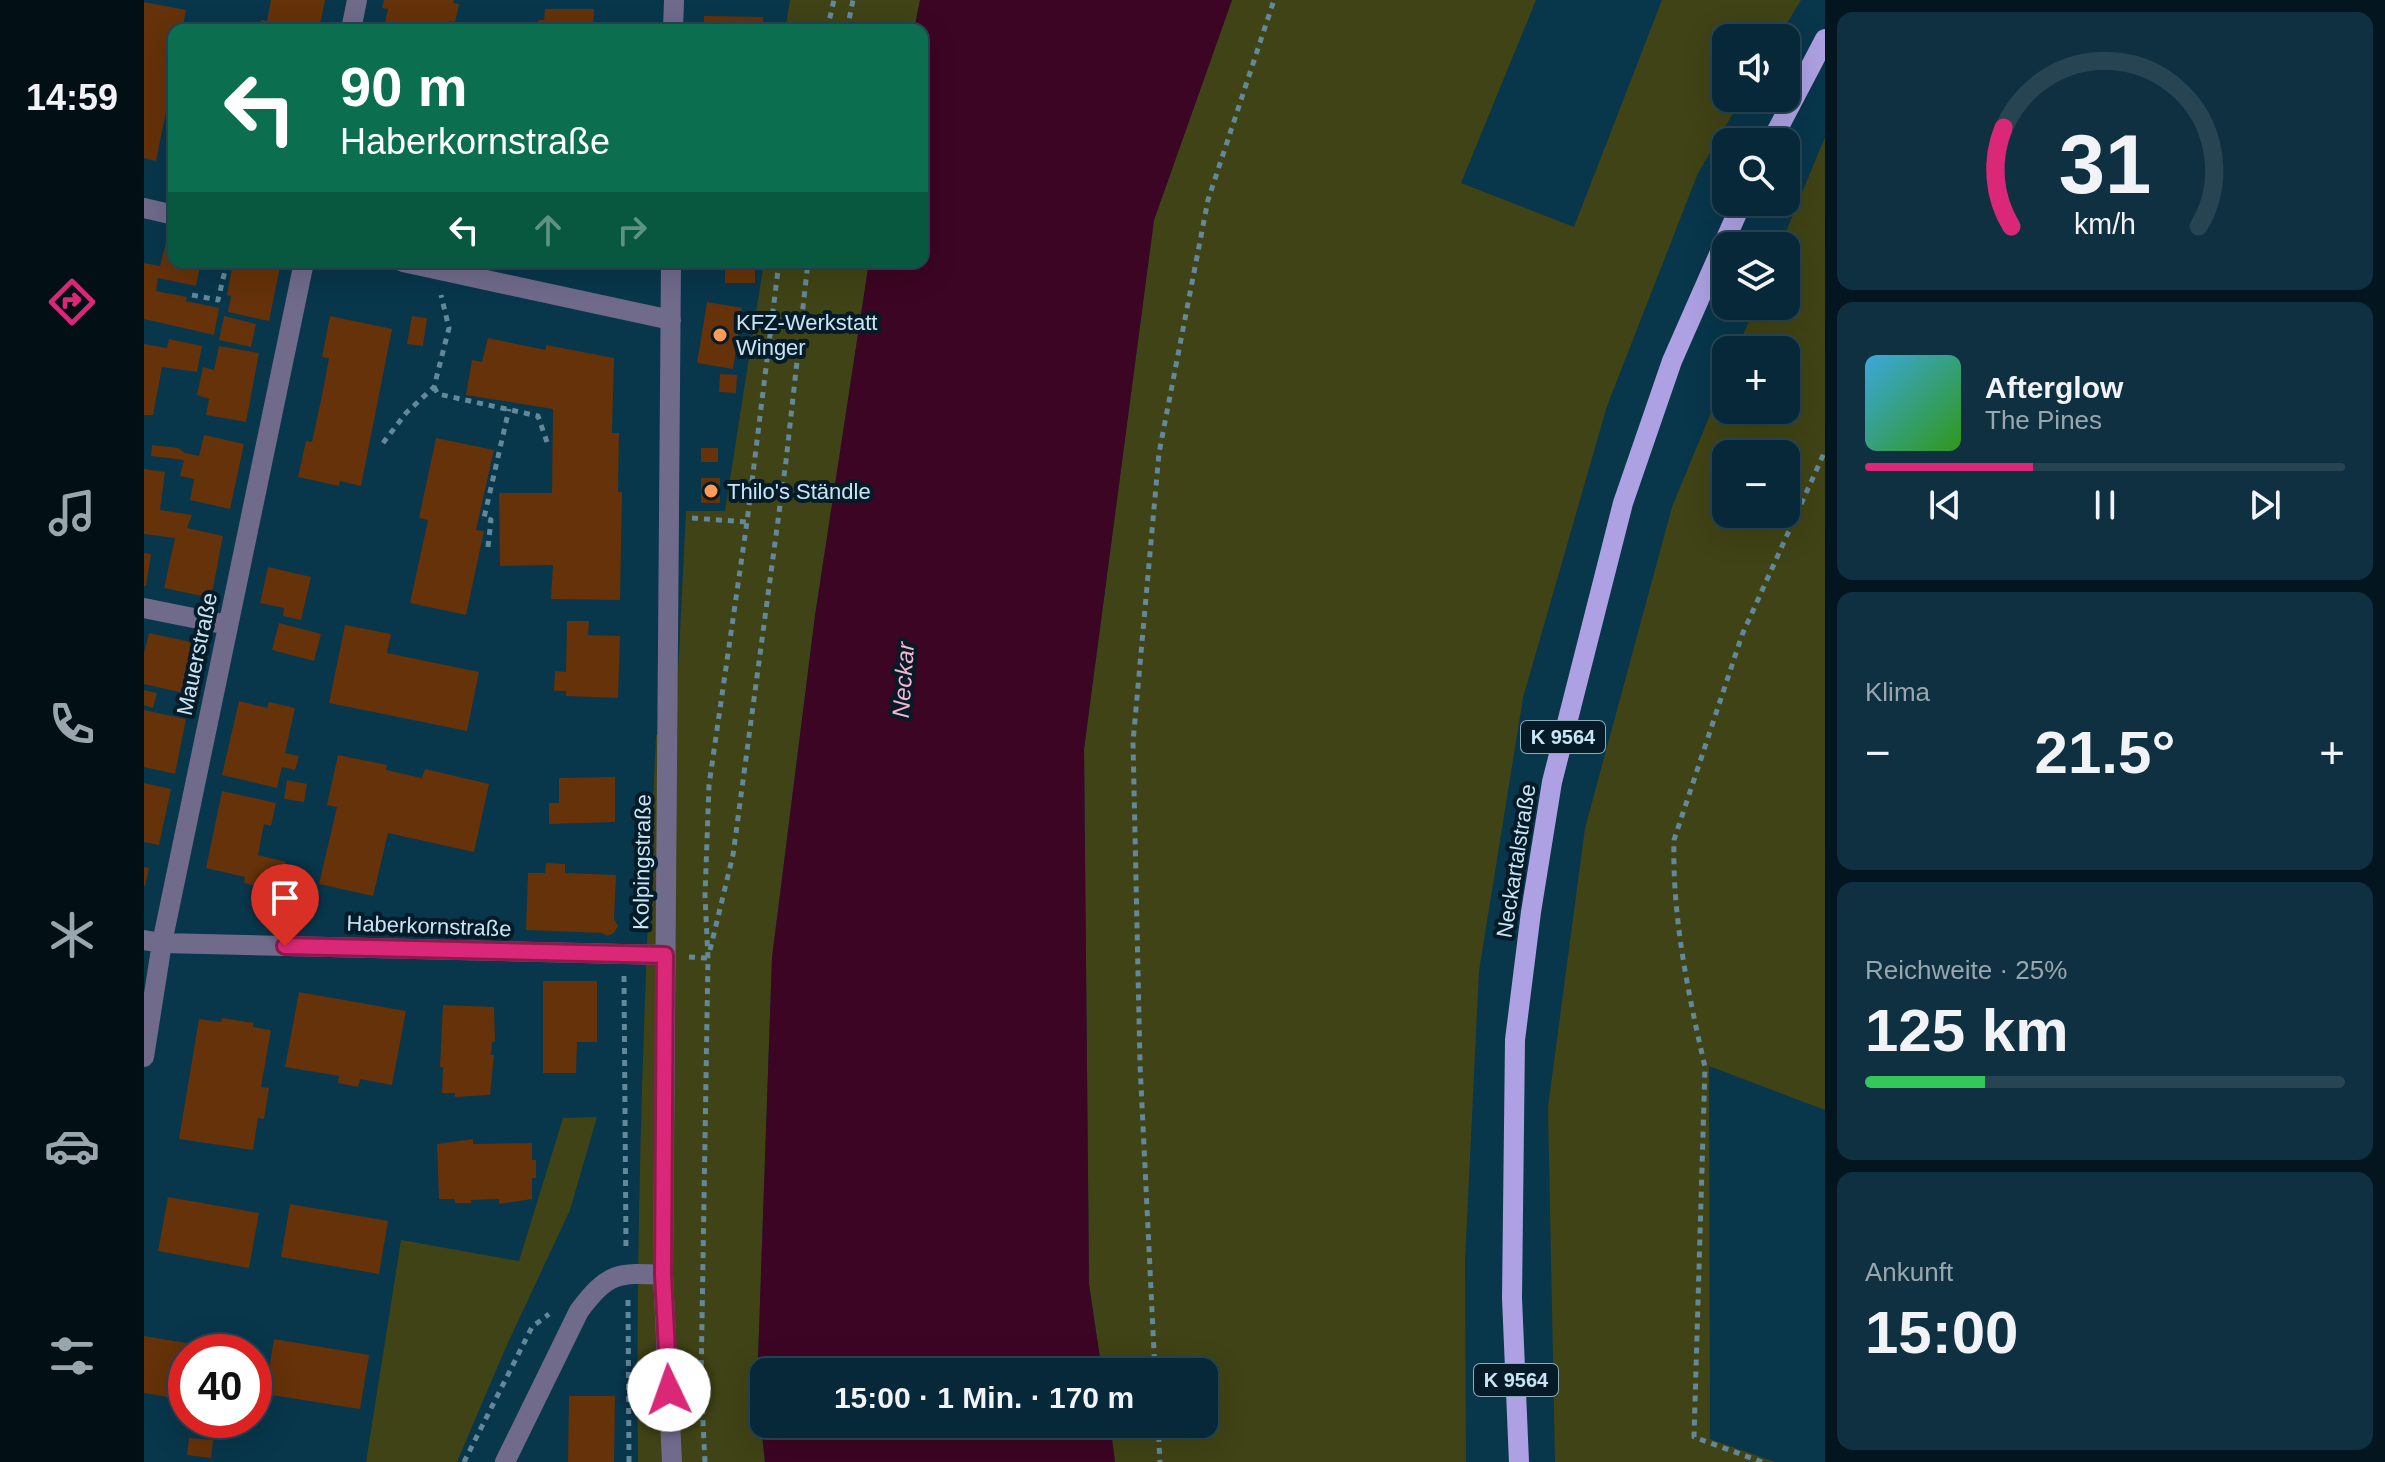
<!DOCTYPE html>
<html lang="de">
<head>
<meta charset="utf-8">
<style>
  :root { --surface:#062838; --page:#0f3040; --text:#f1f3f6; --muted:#98a6ae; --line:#274453; --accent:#db2777 }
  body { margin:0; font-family:Arial,sans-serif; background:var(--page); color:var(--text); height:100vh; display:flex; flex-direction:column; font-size:30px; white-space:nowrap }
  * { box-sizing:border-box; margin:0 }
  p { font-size:26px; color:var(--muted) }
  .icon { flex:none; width:44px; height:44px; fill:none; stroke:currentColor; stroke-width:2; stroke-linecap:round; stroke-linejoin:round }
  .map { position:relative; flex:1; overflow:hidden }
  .details { display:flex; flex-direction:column; gap:12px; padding:12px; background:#03161f; width:560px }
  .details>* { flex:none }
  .top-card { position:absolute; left:24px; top:24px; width:760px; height:244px; border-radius:16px; box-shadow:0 8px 32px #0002,0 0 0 2px var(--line); background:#0b6e4f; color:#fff; overflow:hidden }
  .controls { position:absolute; left:1568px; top:24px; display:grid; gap:16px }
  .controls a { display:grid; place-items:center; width:88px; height:88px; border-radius:16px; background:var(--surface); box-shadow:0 8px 32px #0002,0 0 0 2px var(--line); font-size:40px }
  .speed { position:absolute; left:24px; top:1334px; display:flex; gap:16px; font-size:40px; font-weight:700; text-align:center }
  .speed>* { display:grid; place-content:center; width:104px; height:104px; border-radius:50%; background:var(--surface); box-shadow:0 8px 32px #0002,0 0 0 2px var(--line); line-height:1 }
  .speed .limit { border:12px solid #d22; background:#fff; color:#111 }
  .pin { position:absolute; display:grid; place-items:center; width:68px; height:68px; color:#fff; margin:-82px -34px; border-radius:50% 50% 50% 0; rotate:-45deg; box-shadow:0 0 8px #0007 }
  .pin .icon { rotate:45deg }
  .me { position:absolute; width:88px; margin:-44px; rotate:357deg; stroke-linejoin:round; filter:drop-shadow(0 0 6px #0008) }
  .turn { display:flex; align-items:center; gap:28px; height:168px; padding:0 40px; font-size:36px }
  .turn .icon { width:104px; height:104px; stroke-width:2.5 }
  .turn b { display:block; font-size:56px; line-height:68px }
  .lanes { display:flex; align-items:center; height:76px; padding:0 40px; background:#0003; justify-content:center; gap:40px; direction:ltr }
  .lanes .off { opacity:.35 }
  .big { font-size:60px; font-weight:600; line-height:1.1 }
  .details .tile { flex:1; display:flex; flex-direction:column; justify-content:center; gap:12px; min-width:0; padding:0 28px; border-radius:16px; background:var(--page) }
  .details .dial { align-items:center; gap:0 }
  .dial svg { height:208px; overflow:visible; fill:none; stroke:var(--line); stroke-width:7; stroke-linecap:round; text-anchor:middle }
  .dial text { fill:var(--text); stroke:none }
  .song { display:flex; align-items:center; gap:24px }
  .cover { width:96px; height:96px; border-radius:12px; background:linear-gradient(135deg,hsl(200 70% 55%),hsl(110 70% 35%)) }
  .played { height:8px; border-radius:4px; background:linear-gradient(90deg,var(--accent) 35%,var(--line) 35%) }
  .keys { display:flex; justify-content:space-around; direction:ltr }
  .heat { display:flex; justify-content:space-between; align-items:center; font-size:44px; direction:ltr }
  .charge { height:12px; border-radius:6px; background:linear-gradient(90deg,#34c759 25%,var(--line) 0) }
  .trip { position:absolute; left:606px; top:1358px; width:468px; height:80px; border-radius:16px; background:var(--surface); box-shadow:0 8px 32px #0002,0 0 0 2px var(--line); font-weight:600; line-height:80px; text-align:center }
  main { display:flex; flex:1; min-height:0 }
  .dock { display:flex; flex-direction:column; width:144px; justify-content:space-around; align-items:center; background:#021016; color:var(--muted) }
  .dock .icon { width:56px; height:56px }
  .dock .on { color:var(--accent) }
  .dock b { font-size:36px; color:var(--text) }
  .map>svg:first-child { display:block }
  .green { fill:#404315; fill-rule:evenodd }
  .water { fill:#3c0523 }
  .building { fill:#653209 }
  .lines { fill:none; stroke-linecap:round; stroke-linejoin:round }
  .path { stroke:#62889a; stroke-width:5; stroke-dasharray:6 6; stroke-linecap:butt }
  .minor { stroke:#706a8b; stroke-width:20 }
  .major { stroke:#aea1e3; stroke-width:20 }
  .route-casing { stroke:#8e194d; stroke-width:20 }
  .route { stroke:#db2777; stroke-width:14 }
  .poi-dot { fill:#fe9b59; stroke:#051c28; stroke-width:3 }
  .labels { text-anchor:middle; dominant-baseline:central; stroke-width:8; stroke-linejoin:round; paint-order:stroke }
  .shield { fill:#051c28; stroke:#8ea9b8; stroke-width:2 }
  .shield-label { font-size:20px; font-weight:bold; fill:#c9e5f5 }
  .poi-label { font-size:22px; fill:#c9e5f5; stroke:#051c28; text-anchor:start }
  .street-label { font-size:22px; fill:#c9e5f5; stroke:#051c28 }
  .water-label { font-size:24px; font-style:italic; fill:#f7b4cf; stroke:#051c28 }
</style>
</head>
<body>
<main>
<nav class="dock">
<b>14:59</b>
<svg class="icon on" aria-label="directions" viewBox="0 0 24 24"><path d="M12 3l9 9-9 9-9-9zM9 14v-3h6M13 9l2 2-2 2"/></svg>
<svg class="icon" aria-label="music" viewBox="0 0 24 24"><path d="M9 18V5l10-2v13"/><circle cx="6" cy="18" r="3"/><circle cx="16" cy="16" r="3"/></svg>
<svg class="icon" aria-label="phone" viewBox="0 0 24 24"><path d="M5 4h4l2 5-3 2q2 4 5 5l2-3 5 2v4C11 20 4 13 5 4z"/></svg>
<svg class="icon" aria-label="climate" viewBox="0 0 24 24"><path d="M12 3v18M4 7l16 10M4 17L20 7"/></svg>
<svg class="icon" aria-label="car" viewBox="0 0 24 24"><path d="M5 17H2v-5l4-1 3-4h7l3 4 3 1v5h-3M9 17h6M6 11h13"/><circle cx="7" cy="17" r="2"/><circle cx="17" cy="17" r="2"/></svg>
<svg class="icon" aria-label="filters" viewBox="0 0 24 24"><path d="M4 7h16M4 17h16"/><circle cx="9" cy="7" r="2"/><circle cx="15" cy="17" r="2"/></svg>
</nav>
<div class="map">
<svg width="1681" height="1462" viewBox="0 0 1681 1462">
  <rect width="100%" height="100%" fill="#08364b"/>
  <!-- green -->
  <path class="green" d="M646,0H776L770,30H641Z
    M1088,0H1392L1317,183L1430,227L1518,0H1657L1634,38H1582V98H1598L1554,173L1463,406L1379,698L1335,971L1321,1261L1322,1462H971L966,1424H1060V1372H958L945,1284L940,749L1010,220Z
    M1681,137V1110L1565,1066L1566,1439L1631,1462H1411L1404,1107L1441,828L1528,507L1582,376V410H1642V350H1593L1611,306H1642V246H1636ZM1582,454H1642V514H1582Z
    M620,262H725L671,616L628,958L613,1389L621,1462H494C491,1220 501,977 512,735L531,734L542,511H581Z
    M453,1117L426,1210L362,1347L313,1462H222L257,1240L375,1261L419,1118Z"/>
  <!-- water -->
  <path class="water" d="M776,0H1088L1010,220L940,749L945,1284L958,1372H620V1424H966L971,1462H621L613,1389L628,958L671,616L725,262H778V30H770Z"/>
  <!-- building -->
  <path class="building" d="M127,0H181L175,30H115L117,20L123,21Z
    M240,0H310L309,3L315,4L311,22L305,21L303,30H239L244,9L238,8Z
    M0,2L42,10L38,30H30V72L12,161L0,158Z
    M401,9H450L449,30H394V20H400Z
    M560,16L619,17V27H624V30H560Z
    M22,243L30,245V262H57L52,286L14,278L12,291L43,297L42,301L75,308L70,335L0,319V263L16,266Z
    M93,262H137L125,321L84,312L87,296L83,295L88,268H92Z
    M581,262H611V283H581Z
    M563,302L598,308L589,369L553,363Z
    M80,316L112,324L107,347L75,340Z
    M186,316L248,329L217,486L196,481L195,486L154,477L162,441L168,442L178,395L185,358L178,357Z
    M268,316L283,318L279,346L263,344Z
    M344,338L402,350V345L470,358L468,433H475L474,492H478L476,600L407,599L409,565L356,566L355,493H408L409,409L322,395L328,360L338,362Z
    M25,339L58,346L53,372L18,367L9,415H0V344L23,348Z
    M75,346L115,353L102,422L62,415L65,399L53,395L59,367L70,370Z
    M576,374L593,375L592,393L575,392Z
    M60,435L100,444L86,509L46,500L50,479L36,476L40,460L7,456L8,445L34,448L41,453L55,456Z
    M292,438L350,450L332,530L340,531L322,615L266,603L284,520L275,518Z
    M557,448H574V462H557Z
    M0,469L21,472L16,510L48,515L43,528L79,536L67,598L20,588L31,538L0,534Z
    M557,478H576V503H557Z
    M0,553L7,554L2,586H0Z
    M124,567L167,577L157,620L139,616L140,608L116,603Z
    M423,621H445L444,635L476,636L474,698L422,696V691H410L411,671L422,672Z
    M135,623L177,634L170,661L128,650Z
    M201,625L247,634L243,653L335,672L323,731L185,703Z
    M5,633L56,644L44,694L0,684V653Z
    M0,690L13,693L9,708L0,705Z
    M95,701L123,708L125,702L151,708L141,753L155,756L151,770L138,767L133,788L78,775Z
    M0,710L42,719L31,774L0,767Z
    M194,755L243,765L242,770L278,778L281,769L345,784L330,852L244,833L229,896L175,884L193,807L183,805Z
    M471,777V822L405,824V803H415V778Z
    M143,780L163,784L160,802L140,799Z
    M0,783L27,789L15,845L0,842Z
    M78,791L132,803L127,826L120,824L114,855L142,862L140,870H158L156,907H135L136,891L100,883L101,877L62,868Z
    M402,863L421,864V873L472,875L470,919L474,926L470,933L463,936L458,933L382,930L384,873H401Z
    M0,867L5,868L1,886H0Z
    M399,981H453V1042H433L432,1073H399Z
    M155,992L262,1011L248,1085L216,1079L214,1087L194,1083L195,1076L141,1067Z
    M299,1005L350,1007L351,1042H348L347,1055H350L346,1095L311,1097V1093H298L299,1067H296Z
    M78,1018L110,1023L109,1027L127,1030L117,1087L125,1088L120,1119L114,1118L109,1150L35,1139L55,1019L77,1022Z
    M329,1139V1144L388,1143V1160H392V1178H388V1199L355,1204V1199L327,1200V1203H311V1199H295L293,1144Z
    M24,1197L115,1213L105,1268L14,1251Z
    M146,1204L244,1221L235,1274L137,1257Z
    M0,1336L85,1350V1352H42V1400L0,1393Z
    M130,1339L225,1355L216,1409L121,1394Z
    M425,1396H471L470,1462H424Z
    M45,1438L69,1440L67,1458L43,1455Z"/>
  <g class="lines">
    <!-- path -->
    <path class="path" d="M683,30L690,0
      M703,30L709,0
      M48,295L74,300L83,262
      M290,387L294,394L394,416L404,445
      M239,443L262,413L290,387L305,328L297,295
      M548,518L603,522
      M344,547L347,520L340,518L365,409
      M566,950L589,855L642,461L664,262
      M545,957L564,958
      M480,976L482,1250
      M484,1300L485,1462
      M1011,1372L996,1064L989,742L1015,453L1064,200L1130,0
      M1014,1424L1016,1462
      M320,1462L388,1327L405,1314
      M561,1462L557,1383L564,958L561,896L565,785L603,522L635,262
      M1618,1462L1550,1437L1561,1067C1544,993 1528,916 1530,840L1598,635L1681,451"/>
    <!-- minor -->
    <path class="minor" d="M207,30L213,0
      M529,30L530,0
      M0,208L30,215
      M259,262L527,320
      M527,262L519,1275L528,1462
      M0,608L84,625
      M0,940L18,943L521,955
      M0,1057L18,943L160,262
      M361,1462L435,1311C463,1273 474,1272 519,1275"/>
    <!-- major -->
    <path class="major" d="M1627,142L1681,39
      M1375,1462L1368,1298L1371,1040L1387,912L1408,782L1479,503L1528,361L1598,202"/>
  </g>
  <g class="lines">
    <defs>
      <path id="route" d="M141,946L521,955L519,1275L525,1390"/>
    </defs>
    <!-- route casing -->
    <use href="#route" class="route-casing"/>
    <!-- route -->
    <use href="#route" class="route"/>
  </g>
  <!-- markers -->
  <g class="poi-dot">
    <circle cx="576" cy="335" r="8"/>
    <circle cx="567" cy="491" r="8"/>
  </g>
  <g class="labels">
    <!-- shield labels -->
    <g class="shield">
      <rect x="1377" y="721" width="84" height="32" rx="6"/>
      <rect x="1330" y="1364" width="84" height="32" rx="6"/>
    </g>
    <g class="shield-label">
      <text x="1419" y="737">K 9564</text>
      <text x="1372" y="1380">K 9564</text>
    </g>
    <!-- poi labels -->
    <g class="poi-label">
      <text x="592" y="322">KFZ-Werkstatt<tspan x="592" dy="25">Winger</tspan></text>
      <text x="583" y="491">Thilo's Ständle</text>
    </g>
    <!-- street labels -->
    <g class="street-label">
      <text transform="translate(53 654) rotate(-78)">Mauerstraße</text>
      <text transform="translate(1372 861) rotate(-81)">Neckartalstraße</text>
      <text transform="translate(498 862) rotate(-89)">Kolpingstraße</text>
      <text transform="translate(285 926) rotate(2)">Haberkornstraße</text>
    </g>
    <!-- water labels -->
    <g class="water-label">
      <text transform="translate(759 680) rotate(-86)">Neckar</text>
    </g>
  </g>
</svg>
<div class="controls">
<a><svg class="icon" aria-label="sound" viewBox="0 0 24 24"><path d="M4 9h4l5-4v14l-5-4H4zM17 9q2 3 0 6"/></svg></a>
<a><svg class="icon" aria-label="search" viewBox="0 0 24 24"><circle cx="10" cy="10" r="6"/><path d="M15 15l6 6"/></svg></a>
<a><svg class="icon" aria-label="layers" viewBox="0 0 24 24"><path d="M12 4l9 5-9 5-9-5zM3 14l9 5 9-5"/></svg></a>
<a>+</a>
<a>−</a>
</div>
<div class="speed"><div class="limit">40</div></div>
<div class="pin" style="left:141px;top:946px;background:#d93025"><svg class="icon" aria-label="arrive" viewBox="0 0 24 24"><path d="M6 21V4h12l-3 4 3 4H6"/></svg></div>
<svg class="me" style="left:525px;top:1390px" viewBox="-20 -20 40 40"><circle r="19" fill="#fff"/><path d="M0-13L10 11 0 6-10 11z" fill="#db2777"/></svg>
<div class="trip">15:00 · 1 Min. · 170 m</div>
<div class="top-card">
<div class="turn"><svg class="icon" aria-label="left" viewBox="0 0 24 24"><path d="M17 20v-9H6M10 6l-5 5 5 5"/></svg><div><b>90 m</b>Haberkornstraße</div></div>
<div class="lanes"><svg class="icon" aria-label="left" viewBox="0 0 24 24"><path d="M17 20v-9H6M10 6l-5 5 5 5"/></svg><svg class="icon off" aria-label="ahead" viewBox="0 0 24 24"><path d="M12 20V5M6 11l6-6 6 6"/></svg><svg class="icon off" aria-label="right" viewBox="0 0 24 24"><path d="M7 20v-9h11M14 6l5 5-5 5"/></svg></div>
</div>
</div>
<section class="details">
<div class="tile dial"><svg viewBox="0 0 100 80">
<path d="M14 69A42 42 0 1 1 86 69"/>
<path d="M14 69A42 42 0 0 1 11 31" stroke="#db2777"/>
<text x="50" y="56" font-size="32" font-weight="700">31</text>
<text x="50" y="72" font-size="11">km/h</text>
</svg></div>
<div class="tile">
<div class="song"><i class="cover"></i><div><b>Afterglow</b><p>The Pines</p></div></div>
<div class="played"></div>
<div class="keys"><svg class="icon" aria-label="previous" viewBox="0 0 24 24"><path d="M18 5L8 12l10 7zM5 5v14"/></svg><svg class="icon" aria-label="pause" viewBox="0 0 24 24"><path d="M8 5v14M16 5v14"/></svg><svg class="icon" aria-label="next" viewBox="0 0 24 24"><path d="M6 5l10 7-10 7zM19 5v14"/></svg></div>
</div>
<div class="tile"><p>Klima</p>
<div class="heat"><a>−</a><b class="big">21.5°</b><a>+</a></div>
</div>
<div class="tile"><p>Reichweite · 25%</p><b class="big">125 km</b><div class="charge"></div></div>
<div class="tile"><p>Ankunft</p><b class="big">15:00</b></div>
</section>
</main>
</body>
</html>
